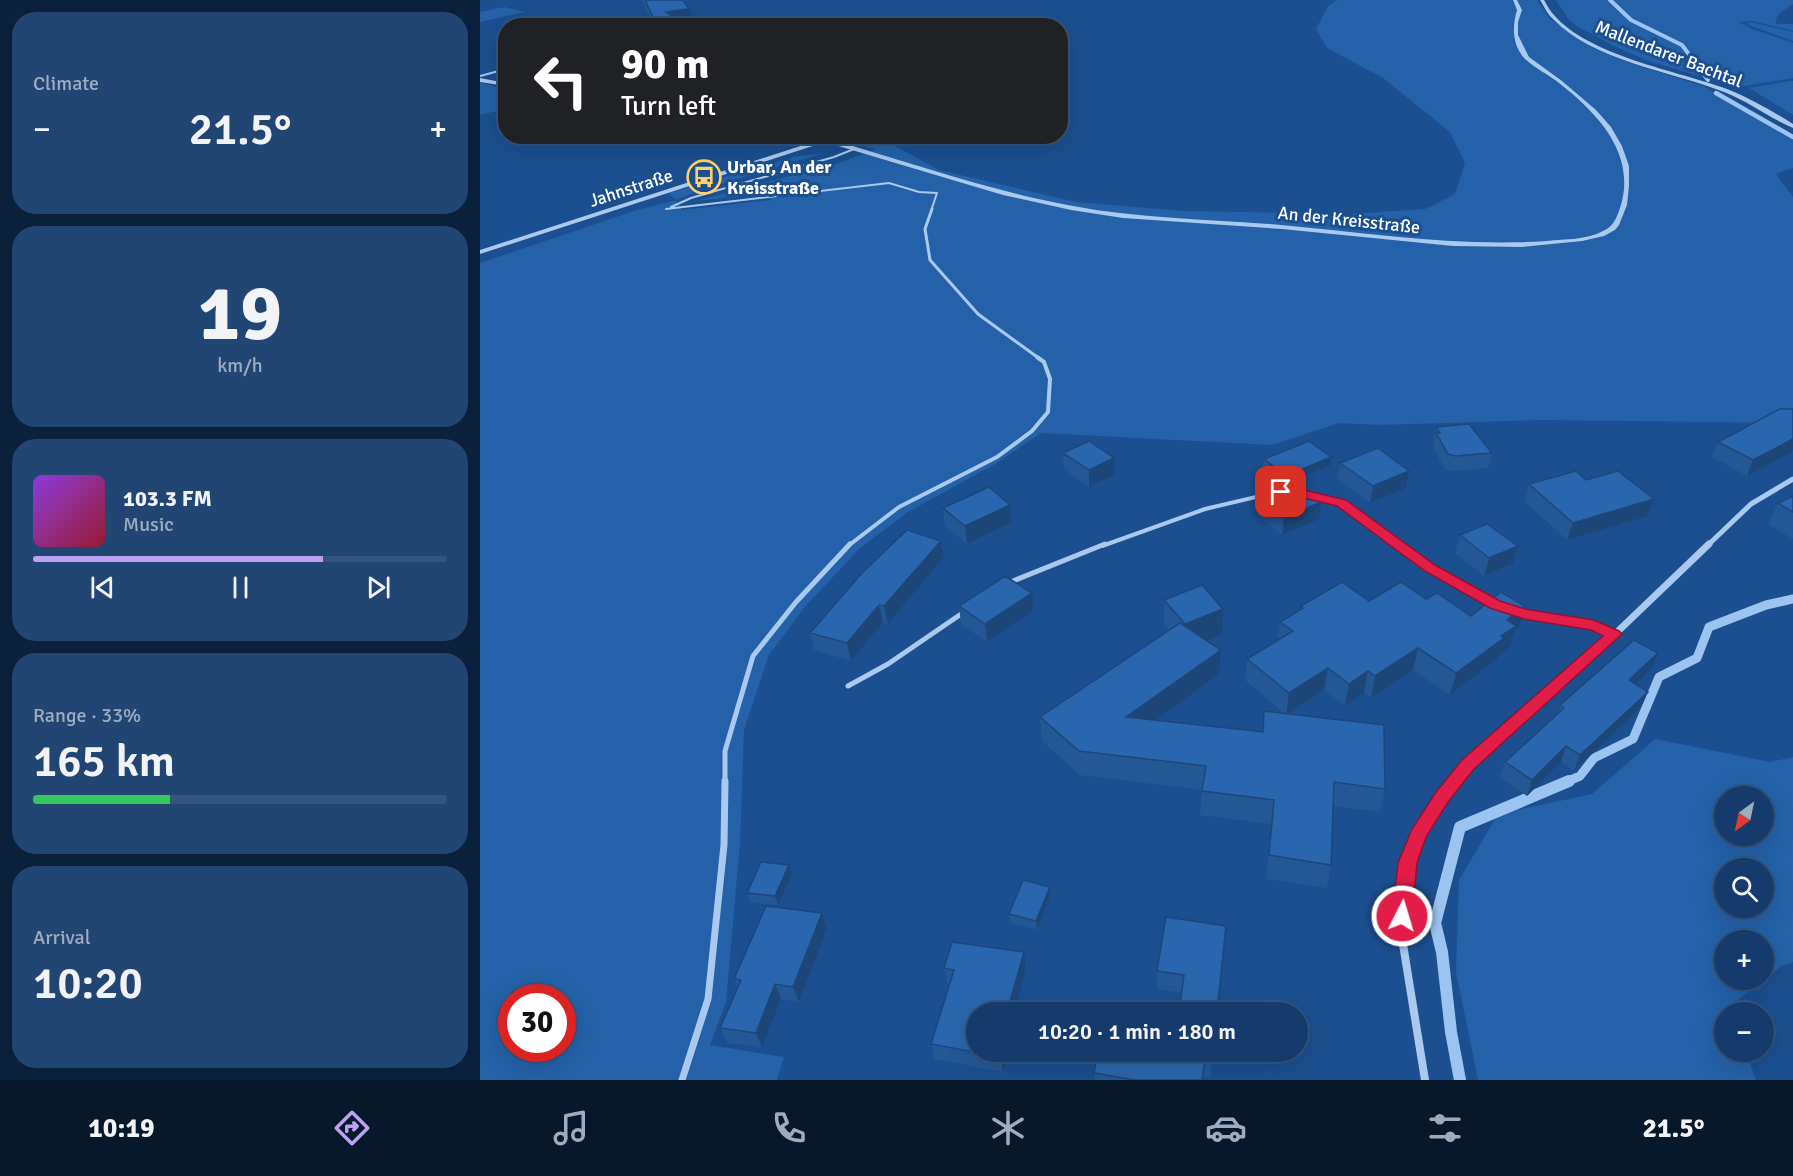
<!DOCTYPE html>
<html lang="en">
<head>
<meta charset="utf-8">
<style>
  :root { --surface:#143b6b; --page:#214673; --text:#f1f3f6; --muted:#9dadc1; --line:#33557e; --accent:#bca0f2 }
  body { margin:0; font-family:Signika,sans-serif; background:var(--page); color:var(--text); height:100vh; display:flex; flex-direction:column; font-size:22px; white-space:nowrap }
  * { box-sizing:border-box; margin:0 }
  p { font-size:20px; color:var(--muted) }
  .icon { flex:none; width:33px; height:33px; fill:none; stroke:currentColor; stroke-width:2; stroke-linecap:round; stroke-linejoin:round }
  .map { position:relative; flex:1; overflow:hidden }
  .details { display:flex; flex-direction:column; gap:12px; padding:12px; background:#0b203b; width:480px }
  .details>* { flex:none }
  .top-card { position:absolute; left:18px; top:18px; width:570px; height:126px; border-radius:24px; box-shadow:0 6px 24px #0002,0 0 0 2px var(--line); background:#202124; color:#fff; overflow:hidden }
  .needle { width:39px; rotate:213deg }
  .controls { position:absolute; left:1234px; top:786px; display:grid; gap:12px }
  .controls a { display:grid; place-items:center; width:60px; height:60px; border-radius:50%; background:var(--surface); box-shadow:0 6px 24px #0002,0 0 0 2px var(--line); font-size:30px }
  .speed { position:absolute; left:18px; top:984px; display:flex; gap:12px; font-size:30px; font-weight:700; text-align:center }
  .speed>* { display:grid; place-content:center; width:78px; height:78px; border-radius:50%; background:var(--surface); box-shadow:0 6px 24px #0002,0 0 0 2px var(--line); line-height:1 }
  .speed .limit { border:9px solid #d22; background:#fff; color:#111 }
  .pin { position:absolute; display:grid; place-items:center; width:51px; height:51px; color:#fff; margin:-26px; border-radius:12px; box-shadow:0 3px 9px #0006 }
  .me { position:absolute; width:66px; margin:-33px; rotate:5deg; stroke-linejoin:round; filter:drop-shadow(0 0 4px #0008) }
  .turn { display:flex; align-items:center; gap:21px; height:126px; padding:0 24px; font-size:27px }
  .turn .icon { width:78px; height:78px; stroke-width:2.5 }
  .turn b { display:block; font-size:42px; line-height:51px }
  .big { font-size:45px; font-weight:600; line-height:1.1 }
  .details .tile { flex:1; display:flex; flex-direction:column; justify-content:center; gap:9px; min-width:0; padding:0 21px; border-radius:24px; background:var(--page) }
  .details .dial { align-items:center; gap:0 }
  .dial b { font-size:78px; line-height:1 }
  .song { display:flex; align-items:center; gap:18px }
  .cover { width:72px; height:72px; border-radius:9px; background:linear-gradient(135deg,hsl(270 70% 55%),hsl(350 70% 35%)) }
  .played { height:6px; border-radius:3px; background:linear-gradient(90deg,var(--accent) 70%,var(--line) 70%) }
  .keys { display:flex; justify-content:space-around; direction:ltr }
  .heat { display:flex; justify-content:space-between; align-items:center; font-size:33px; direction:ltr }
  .charge { height:9px; border-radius:4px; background:linear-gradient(90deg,#34c759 33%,var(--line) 0) }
  .trip { position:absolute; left:486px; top:1002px; width:342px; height:60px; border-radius:30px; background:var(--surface); box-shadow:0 6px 24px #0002,0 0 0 2px var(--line); font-weight:600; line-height:60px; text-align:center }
  .dock { display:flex; height:96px; justify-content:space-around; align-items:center; background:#08182b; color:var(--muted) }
  .dock .icon { width:42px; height:42px }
  .dock .on { color:var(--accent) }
  .dock b { font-size:27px; color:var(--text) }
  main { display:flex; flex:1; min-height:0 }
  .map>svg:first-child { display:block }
  .green { fill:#2461a8; fill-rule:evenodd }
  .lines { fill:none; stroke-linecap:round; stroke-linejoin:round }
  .stream-far3 { stroke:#9cc4f0; stroke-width:4 }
  .stream-far2 { stroke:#9cc4f0; stroke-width:4.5 }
  .stream-far1 { stroke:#9cc4f0; stroke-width:9 }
  .stream { stroke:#9cc4f0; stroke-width:12 }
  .service-far4 { stroke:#a9c9ee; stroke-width:2 }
  .service-far3 { stroke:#a9c9ee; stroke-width:3 }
  .service-far2 { stroke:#a9c9ee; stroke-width:4 }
  .service-far1 { stroke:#a9c9ee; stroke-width:5 }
  .service { stroke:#a9c9ee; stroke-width:7 }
  .minor-far2 { stroke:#a9c9ee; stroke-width:5 }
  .minor-far1 { stroke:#a9c9ee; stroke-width:7 }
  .minor { stroke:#a9c9ee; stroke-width:8 }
  .tertiary { fill:#a9c9ee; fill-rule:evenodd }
  .wall { fill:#245895 }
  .shaded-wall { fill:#1d4779 }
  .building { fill:#2a66ad; stroke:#1d4779; stroke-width:1.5 }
  .route { fill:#e11d48; stroke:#92132f; stroke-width:1.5 }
  .labels { text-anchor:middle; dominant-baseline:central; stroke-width:6; stroke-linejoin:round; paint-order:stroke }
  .far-street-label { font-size:18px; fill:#fff; stroke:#1b4f8f }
  .far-poi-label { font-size:18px; font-weight:bold; fill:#fff; stroke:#1b4f8f; text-anchor:start }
</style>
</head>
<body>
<main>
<section class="details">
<div class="tile"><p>Climate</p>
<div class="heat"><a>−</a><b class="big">21.5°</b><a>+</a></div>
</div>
<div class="tile dial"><b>19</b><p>km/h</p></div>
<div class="tile">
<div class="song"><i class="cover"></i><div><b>103.3 FM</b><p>Music</p></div></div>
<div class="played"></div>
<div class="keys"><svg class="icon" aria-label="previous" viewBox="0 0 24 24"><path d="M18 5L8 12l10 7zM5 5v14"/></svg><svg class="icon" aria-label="pause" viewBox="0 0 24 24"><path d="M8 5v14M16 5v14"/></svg><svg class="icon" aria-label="next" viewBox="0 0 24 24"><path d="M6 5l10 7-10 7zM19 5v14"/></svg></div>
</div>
<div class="tile"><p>Range · 33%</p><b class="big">165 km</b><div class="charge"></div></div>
<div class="tile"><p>Arrival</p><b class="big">10:20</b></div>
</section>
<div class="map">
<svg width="1313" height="1080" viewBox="0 0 1313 1080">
  <rect width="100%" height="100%" fill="#1b4f8f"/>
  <!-- green -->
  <path class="green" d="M857,0H1057L1070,19L1109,46L1156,65L1223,86L1313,140V168L1296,174L1313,197V423L1059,420L900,425L859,423L792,445L561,433L515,464L428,512L379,549L324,608L289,655L264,730L260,843L246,1002L230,1045L304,1057L297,1080H0V263L157,210L196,200L189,193L314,157L344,153L218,191L196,200L202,210L290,200L289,193L216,201L362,162L396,149L350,137H399L459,170L596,202L703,211L869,214L945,209L975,194L985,163L970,132L903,78L847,48L836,29L848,6ZM32,998H82V1048H32Z
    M1076,0H1313V4C1305,10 1294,14 1296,24H1313V31L1273,21L1259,22L1272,29L1313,43V78L1258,87L1168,61L1132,45L1098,27L1088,19Z
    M25,7L45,12L0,22V12Z
    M1270,22L1313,32V41L1266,24Z
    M1313,81V115L1269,88L1310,81Z
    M0,83L25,89V109L0,115Z
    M1175,739L1290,762L1313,757V962L1302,966L1250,1006L1252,1012H1245V1052H1266L1276,1080H998L976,972L979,880L1018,814L1112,794ZM1245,796H1284V836H1245ZM1245,868H1284V908H1245ZM1245,940H1284V980H1245Z"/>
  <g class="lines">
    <!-- stream-far3 -->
    <path class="stream-far3" d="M1130,0L1151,20L1202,45L1228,80"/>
    <!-- stream-far2 -->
    <path class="stream-far2" d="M1236,93L1313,137"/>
    <!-- stream-far1 -->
    <path class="stream-far1" d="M1086,782L1100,776L1114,758L1153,739L1179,677L1217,658L1229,627L1286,605L1313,599"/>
    <!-- stream -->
    <path class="stream" d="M980,1080L971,1032L962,952L955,923L980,827L1089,781"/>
    <!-- service-far4 -->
    <path class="service-far4" d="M0,76L26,69
      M191,207L211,198L354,157L374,149
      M186,209L409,183L439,192L457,193L451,211"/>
    <!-- service-far3 -->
    <path class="service-far3" d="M452,209L445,229L450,260L498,314L560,359"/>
    <!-- service-far2 -->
    <path class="service-far2" d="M828,495L861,503L920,546
      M368,546L419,507L517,457L552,431L568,412L570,379L564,362L557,357
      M622,546L725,509L793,493"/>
    <!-- service-far1 -->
    <path class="service-far1" d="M918,544L950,568L1013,604
      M528,583L625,544
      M1038,612L1114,625L1134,635
      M368,686L408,664L484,612
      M245,782V751L273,656L316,602L370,544"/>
    <!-- service -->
    <path class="service" d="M202,1080L228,999L244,845L245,781"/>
    <!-- minor-far2 -->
    <path class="minor-far2" d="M1227,546L1271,504L1313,479"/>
    <!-- minor-far1 -->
    <path class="minor-far1" d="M974,782L988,764L1134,635L1229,544"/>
    <!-- minor -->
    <path class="minor" d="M945,1080L922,938L927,863L938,834L975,781"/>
    <!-- tertiary -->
    <path class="tertiary" d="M1033,0H1037L1042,10L1038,22V35L1049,57L1082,81L1116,110L1131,127L1142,146L1149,166V186L1147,205L1139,225L1135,230L1124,236L1102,241L1042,247L973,246L802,229L643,218L591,210L523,195L345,142L0,254V250L339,140L328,136H339L366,144C441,166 515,192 593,206C661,219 731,219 801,225C890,233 977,247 1067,241C1085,239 1107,240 1123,231C1130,228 1134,223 1137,216C1161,159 1121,116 1079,83C1069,75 1055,68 1045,59C1032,45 1032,27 1037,10Z
      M1060,0H1064C1067,5 1070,11 1074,15C1109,56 1198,71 1247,89C1270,98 1292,111 1313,124V128C1289,118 1268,101 1244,92C1191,71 1113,61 1073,19C1067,14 1064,6 1060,0Z
      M0,78L26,83V86L0,82Z"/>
  </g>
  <!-- wall -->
  <path class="wall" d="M162,0H203L212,21L203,22L208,26H174Z
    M1300,409L1267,476L1232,457L1238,442Z
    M956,427L1012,453L1008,468L972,471L965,469L953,448Z
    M583,453L634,475L609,487L584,469Z
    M784,459L850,466L805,484L783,467Z
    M860,463L926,488L890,503L858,480Z
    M1106,480L1174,499L1168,516L1087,540L1044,501L1049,484Z
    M789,493L839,519L802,535L778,516L779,499L789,495Z
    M1313,496V539L1288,524L1298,503Z
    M530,505L532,522L487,544L465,526L463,508Z
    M980,535L1033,563L1004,576L975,553Z
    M461,541L463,558L408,624L403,622L371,661L334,650L330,633Z
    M946,599L991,616L1045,606L1039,627L1035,630L1030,647L1019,655L1017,659L970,695L933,670L891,698L884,693L865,706L844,690L808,714L905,789L900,812L853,806L851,865L847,888L786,879L791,824L720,815L722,790L600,775L562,741L560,717L689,631L684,625V600L742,634L726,640L739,674L675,720L782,732L784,711L805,714L765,680L767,659L798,640L800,622L821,609V606L889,601Z
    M479,606L553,611L507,642L481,624Z
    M1172,668L1155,684L1161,707L1094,771L1081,762L1047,796L1019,777L1025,762L1077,715L1080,705Z
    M312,874L298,905L270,902L267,893Z
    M570,896L557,930L531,923L529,914Z
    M342,913L347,928L319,1002L301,999L282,1047L247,1043L240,1028L257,987L254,979Z
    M746,926L702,993L677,989V971Z
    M544,952L546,968L496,1012L529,1052L523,1072L454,1059L451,1044L470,984L467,983L464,968Z
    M733,1052L730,1078L723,1077V1080H614V1073Z"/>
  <!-- shaded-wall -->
  <path class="shaded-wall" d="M209,9L212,21L189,24L186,12Z
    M1313,439V451L1267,476L1273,460Z
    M851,457L850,466L805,484L806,476Z
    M634,458V475L609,487V470Z
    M929,471L926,488L890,503L893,486Z
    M1174,499L1168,516L1087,540L1093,523Z
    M841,502L839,519L802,535L804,518Z
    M530,505L532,522L487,544L485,526Z
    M461,541L463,558L408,624L404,606Z
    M1038,546L1033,563L1004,576L1009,558Z
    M552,593L553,611L507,642L505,624Z
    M399,605L403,622L371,661L367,643Z
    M1045,606L1039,627L1035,630L1030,647L1019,655L1017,659L970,695L976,673L1027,620Z
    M743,609L742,634L704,649L705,624Z
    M938,648L933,670L891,698L895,676Z
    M741,650L739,674L647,741L646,717Z
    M1178,653L1172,668L1143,696L1149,680Z
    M848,668L844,690L806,715L809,693Z
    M888,671L884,693L865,706L869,684Z
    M1168,692L1161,707L1094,771L1100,755Z
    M1086,746L1081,762L1047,796L1052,780Z
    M309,865L312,874L298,905L295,896Z
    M570,887V896L557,930L556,921Z
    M342,913L347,928L319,1002L313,987Z
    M544,952L546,968L534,1012H527Z
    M295,984L301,999L282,1047L276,1033Z
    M523,1052H529L523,1072L521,1057Z"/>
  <!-- building -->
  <path class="building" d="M165,0H203L209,9L186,12L208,26H177Z
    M1300,409H1313V439L1273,460L1238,442Z
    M989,424L1012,453L975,456L968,454L956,433H960L956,427Z
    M609,441L634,458L609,470L583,453Z
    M829,441L851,457L806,476L784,459Z
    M898,448L929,471L893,486L860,463Z
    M1096,471L1106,480L1138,471L1174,499L1093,523L1049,484Z
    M815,482L841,502L804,518L779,499L790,494L789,493Z
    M509,487L530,505L485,526L463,508Z
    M1313,496V512L1298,503Z
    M1007,524L1038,546L1009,558L980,535Z
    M427,530L461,541L404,606L399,605L367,643L330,633L382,573Z
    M525,576L552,593L505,624L479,606Z
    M862,582L889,601L921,582L946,599L957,593L991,616L1021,592L1045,606L1027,620L1036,626L1021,636L1024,638L976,673L938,648L895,676L888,671L869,684L848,668L809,693L767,659L813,631L800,622L823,608L821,606Z
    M722,585L743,609L705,624L684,600Z
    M700,623L741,650L646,717L783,732L784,711L904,725L905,789L854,782L851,865L789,855L794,800L722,791L726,766L599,751L560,717Z
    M1154,640L1178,653L1149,680L1168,692L1100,755L1086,746L1052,780L1025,762L1084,708L1080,705Z
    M281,862L309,865L295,896L267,893Z
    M543,880L570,887L556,921L529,914Z
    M286,906L342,913L313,987L295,984L276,1033L240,1028L261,980L254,979Z
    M686,917L746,926L737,1012H699L704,975L677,971Z
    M472,942L544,952L527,1012H496V1052H523L521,1057L451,1044L474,970L464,968Z
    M627,1002L652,1006L651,1012H625Z
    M618,1052H733L732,1061L725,1060L722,1080H655L614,1073Z"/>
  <!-- route -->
  <path class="route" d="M801,488L824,490L866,500L955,565L1020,601L1045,609L1114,620L1139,631L1142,634L994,769L968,802L946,837L937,863L932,916L929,922L922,924L915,922L912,916L918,863L932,829L956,792L982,760L1123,636L1111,630L1044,619L1010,608L945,571L857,506L824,498L797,495L795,492Z"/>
  <!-- icons -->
  <defs>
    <symbol id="bus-ring" viewBox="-11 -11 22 22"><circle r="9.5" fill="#1b4f8f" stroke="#ffd166" stroke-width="1.5"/><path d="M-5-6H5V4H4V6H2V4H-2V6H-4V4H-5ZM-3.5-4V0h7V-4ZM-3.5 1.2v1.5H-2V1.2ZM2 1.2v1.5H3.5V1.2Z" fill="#ffd166"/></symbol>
  </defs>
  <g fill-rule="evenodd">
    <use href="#bus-ring" x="205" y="158" width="38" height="38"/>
  </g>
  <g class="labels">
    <!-- far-street labels -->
    <g class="far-street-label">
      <text transform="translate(1189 54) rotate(21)">Mallendarer Bachtal</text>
      <text transform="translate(151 188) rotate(-18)">Jahnstraße</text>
      <text transform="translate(869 220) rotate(6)">An der Kreisstraße</text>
    </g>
    <!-- far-poi labels -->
    <g class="far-poi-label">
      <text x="247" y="167">Urbar, An der<tspan x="247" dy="21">Kreisstraße</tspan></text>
    </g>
  </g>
</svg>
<div class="controls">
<a><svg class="needle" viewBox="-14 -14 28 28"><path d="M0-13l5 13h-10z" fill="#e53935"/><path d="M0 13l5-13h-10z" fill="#9dadc1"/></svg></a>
<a><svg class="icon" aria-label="search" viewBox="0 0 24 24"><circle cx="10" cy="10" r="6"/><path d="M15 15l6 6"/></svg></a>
<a>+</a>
<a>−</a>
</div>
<div class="speed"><div class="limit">30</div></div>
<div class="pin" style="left:801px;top:492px;background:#d93025"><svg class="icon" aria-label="arrive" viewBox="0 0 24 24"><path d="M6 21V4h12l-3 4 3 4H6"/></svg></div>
<svg class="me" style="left:922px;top:916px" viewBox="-20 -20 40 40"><circle r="17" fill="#e11d48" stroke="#fff" stroke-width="3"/><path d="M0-11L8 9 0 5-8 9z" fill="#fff"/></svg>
<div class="trip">10:20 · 1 min · 180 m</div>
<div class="top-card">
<div class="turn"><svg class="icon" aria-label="left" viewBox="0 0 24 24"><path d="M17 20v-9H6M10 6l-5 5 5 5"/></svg><div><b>90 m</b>Turn left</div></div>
</div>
</div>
</main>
<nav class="dock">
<b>10:19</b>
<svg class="icon on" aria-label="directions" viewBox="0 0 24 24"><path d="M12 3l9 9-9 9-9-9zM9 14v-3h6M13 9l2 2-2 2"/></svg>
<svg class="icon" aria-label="music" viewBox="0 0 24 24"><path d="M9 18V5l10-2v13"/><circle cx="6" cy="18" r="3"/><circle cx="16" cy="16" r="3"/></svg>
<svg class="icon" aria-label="phone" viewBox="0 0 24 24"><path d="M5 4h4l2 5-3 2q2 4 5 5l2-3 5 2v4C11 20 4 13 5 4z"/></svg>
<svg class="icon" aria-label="climate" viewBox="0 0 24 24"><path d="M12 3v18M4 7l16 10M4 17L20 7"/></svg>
<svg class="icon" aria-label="car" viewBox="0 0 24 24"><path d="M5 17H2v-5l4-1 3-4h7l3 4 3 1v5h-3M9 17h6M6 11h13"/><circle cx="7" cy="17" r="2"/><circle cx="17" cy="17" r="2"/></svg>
<svg class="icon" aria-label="filters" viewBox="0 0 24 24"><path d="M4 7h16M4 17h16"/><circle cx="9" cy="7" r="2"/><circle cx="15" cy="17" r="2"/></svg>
<b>21.5°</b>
</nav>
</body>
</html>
